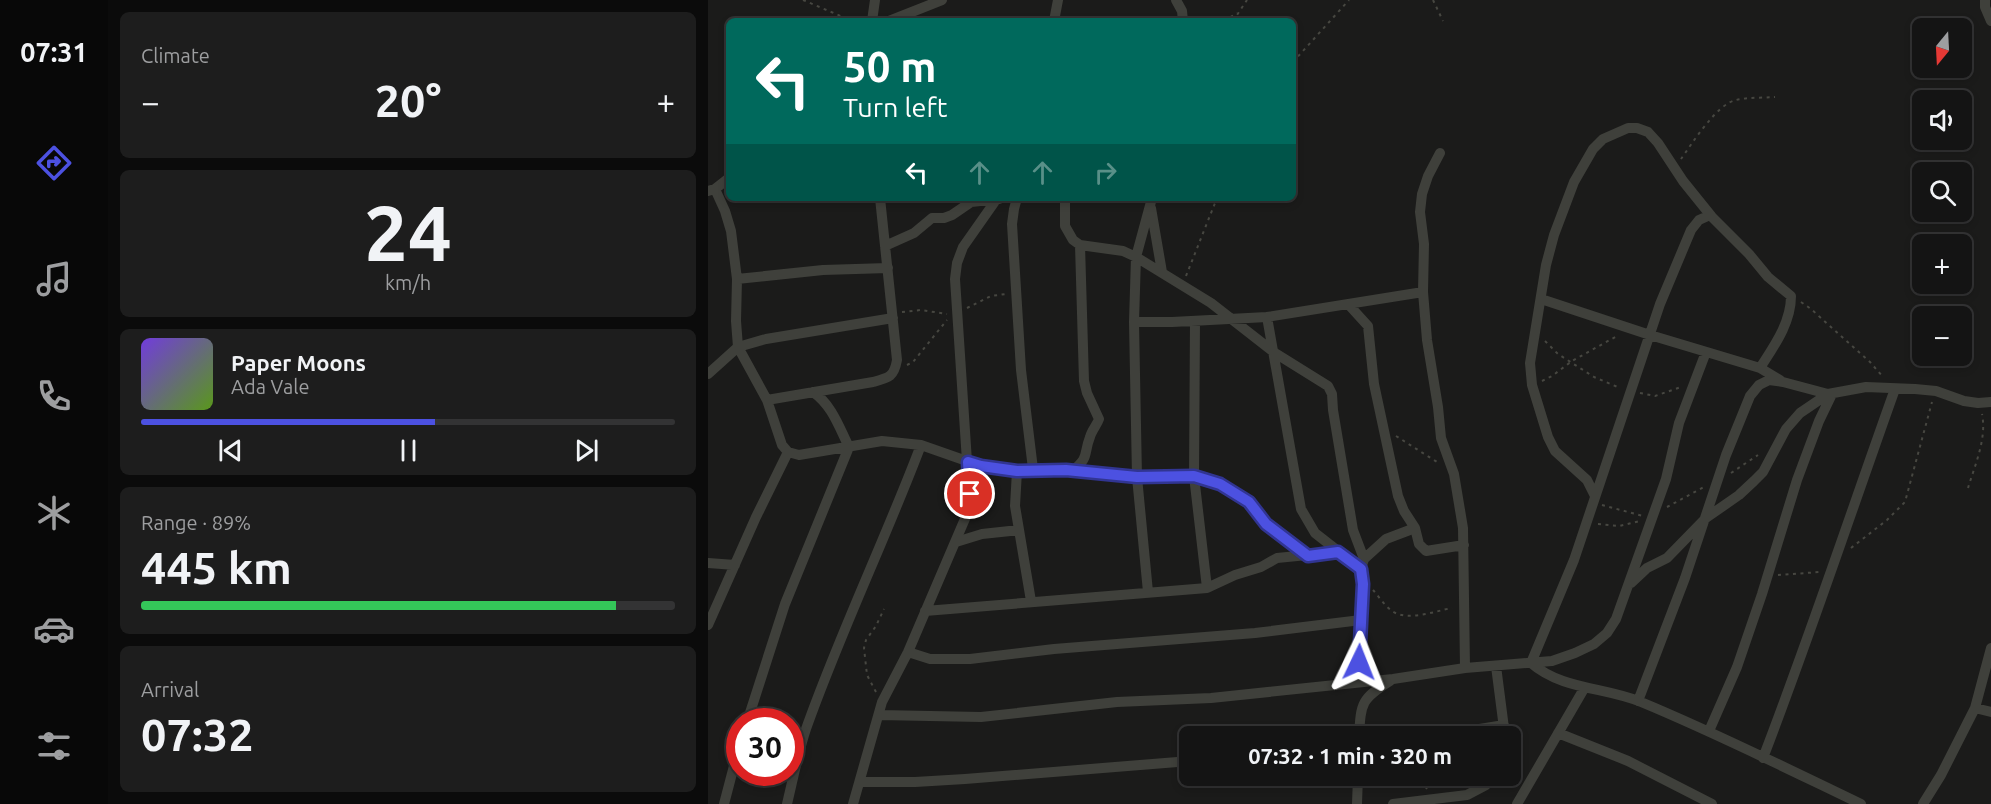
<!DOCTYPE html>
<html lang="en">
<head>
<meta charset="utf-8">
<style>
  :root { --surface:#141414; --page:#1d1d1d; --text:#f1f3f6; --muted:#9d9ea0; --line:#333334; --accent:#4c51e1 }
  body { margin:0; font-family:Ubuntu,sans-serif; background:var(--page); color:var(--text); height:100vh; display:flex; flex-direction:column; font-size:22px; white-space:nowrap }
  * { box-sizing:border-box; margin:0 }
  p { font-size:20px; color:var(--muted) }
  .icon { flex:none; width:33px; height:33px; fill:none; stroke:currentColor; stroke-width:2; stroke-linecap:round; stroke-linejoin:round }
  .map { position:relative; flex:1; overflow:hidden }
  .drawer { display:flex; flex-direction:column; gap:12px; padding:12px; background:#0b0b0b; width:600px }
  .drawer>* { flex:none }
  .top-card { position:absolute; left:18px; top:18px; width:570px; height:183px; border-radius:9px; box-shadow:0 3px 9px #0003,0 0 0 2px var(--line); background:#00695c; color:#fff; overflow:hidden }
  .needle { width:39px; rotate:198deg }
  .tools { position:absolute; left:1204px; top:18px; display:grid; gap:12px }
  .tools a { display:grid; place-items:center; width:60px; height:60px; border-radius:9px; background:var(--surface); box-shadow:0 3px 9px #0003,0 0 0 2px var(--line); font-size:30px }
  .speed { position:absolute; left:18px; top:708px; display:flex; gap:12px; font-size:30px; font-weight:700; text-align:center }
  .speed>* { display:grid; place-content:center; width:78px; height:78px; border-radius:50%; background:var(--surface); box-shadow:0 3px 9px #0003,0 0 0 2px var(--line); line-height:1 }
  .speed .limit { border:9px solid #d22; background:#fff; color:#111 }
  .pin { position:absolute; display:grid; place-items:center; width:51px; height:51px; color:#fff; margin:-26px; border:3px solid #fff; border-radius:50%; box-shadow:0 2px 6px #0007 }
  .me { position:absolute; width:66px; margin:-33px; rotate:2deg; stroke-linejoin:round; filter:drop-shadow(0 0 4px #0008) }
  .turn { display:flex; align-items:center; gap:21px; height:126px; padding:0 18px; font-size:27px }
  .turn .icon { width:78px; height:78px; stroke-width:2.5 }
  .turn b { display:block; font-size:42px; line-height:51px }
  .lanes { display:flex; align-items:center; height:57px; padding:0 18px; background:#0003; justify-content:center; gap:30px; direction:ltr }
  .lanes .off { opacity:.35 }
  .big { font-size:45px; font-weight:700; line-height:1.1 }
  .drawer .tile { flex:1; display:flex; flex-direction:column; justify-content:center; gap:9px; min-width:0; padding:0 21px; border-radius:9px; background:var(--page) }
  .drawer .dial { align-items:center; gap:0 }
  .dial b { font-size:78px; line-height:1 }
  .song { display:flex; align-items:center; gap:18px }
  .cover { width:72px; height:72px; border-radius:9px; background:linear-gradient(135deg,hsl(260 70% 55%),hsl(90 70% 35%)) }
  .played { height:6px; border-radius:3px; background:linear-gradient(90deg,var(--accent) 55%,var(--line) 55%) }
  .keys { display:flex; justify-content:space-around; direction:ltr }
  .heat { display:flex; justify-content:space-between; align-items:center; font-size:33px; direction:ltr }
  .charge { height:9px; border-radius:4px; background:linear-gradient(90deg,#34c759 89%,var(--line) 0) }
  .trip { position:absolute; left:471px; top:726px; width:342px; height:60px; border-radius:9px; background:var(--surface); box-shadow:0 3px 9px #0003,0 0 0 2px var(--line); font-weight:700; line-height:60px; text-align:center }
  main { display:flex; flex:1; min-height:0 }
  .dock { display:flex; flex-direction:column; width:108px; justify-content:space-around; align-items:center; background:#080808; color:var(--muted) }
  .dock .icon { width:42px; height:42px }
  .dock .on { color:var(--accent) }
  .dock b { font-size:27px; color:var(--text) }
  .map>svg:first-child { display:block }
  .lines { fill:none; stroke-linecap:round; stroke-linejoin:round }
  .path { stroke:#474741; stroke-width:2; stroke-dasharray:3 4.5; stroke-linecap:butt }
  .minor { stroke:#3f403b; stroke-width:10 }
  .route-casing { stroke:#313592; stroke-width:15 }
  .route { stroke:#4c51e1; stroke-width:10 }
</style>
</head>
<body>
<main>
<nav class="dock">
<b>07:31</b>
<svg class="icon on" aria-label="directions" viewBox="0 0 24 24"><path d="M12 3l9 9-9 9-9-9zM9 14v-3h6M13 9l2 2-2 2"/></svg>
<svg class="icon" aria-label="music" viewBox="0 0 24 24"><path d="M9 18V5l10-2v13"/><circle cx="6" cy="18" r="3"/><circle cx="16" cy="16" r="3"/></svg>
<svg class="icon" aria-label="phone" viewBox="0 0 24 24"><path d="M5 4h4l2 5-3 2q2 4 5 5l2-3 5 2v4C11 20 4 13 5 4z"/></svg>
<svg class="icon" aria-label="climate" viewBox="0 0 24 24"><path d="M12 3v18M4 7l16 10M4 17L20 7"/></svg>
<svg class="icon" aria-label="car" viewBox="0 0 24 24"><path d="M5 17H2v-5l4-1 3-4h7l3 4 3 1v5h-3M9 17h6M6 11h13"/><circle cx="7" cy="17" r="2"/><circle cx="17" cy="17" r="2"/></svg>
<svg class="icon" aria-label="filters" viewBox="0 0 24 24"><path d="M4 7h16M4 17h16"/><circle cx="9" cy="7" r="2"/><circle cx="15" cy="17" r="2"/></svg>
</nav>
<section class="drawer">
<div class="tile"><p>Climate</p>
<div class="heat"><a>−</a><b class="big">20°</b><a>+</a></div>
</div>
<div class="tile dial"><b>24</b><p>km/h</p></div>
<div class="tile">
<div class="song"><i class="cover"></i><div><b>Paper Moons</b><p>Ada Vale</p></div></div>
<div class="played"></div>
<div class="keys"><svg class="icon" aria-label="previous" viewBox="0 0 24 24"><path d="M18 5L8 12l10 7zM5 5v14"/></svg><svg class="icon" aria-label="pause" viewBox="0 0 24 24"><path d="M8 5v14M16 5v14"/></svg><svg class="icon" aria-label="next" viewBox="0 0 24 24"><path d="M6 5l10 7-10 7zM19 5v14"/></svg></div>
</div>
<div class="tile"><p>Range · 89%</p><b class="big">445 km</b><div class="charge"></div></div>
<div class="tile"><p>Arrival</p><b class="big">07:32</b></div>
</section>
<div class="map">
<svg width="1283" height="804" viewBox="0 0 1283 804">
  <rect width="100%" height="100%" fill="#1b1b1a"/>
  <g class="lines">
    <!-- path -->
    <path class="path" d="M95,0L135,17L149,21
      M725,0L735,21
      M516,21L529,13
      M525,21L539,0
      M585,62L641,0
      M973,159C985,142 1009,104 1028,100C1041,97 1055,98 1067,97
      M478,276L509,198
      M1093,302L1103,309L1162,362L1175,377
      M259,308L283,296L298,294
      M194,312L213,310L239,314
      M837,341L850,354L886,377L912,388
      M199,365L205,362L239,320
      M834,381L844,376L864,361L909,336
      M932,393L947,396L973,387
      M688,436L729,462
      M1023,473L1050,455
      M1260,488C1267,465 1279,438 1274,414
      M894,505L935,516
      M959,507L996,487
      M890,524L911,526L932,521
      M1143,548L1179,520L1197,502L1224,402
      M1070,575L1112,572
      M665,590C671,597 677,606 684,611C700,622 727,611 744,608
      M168,692L159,675L156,648L158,640L168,626L176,609
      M718,789L726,776"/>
    <!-- minor -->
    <path class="minor" d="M468,0L474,11L475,21
      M1277,0V7L1283,21
      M164,21L167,0
      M181,21L234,0
      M346,21L350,0
      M732,153L720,176L714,194L712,212L716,244L715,292L719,340L730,407L733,438L746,474L755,528L757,668
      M7,189L17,211L23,231L29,279L28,321L30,347L59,400L74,445L80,452L91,455L174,441L213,445L273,466L309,471L358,470L429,477L486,476L512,484L541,502L558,523L600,556
      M0,191L7,189L21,178
      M309,198L306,209L304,224L313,370L325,469
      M357,198V226L365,240L372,245L415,251L428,257L503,303L567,353L620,386L624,394L625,410L645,530L656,559L653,569
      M443,208L454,272
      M1002,215L991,220L983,230L952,304L866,560L823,663C854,690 897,687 933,702C1008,733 1080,769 1153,804
      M177,246L206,233L224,218H236L244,215L263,202L291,199
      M29,279L115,270L180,268
      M833,299L942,335L1052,368L1072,380
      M640,304L660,326L666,384L690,496L696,511L707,528L711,544L718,551L756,545
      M559,317L593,509L607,533L653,569L655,584L651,682
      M487,321L486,476L499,588
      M426,322H464L559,317L715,292
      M0,374L30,347L58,339L185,318
      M59,400L165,382C181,378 186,377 189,360L172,198
      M309,471L307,506L323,601
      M364,471C382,457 375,455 382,437C384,430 389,425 391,419L379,393L376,381L372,245
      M887,496L879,480L847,451L840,437L824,385L822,363L838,265L846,235L866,182L885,149L895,139L920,128H929L940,132L950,143L975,181L1004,217L1041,254L1060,277L1083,296C1083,323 1066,346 1052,368
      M248,542L274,534L311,530
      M656,559L678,539L707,528
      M0,563L27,565
      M923,583L939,568L959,558L998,518L1031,495L1046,481L1055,472L1078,429L1092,413L1120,394L1158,387L1207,389L1228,391L1256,401L1270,403L1283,402
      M440,592L429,477L426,322L428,257L444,198
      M217,611L499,588L527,575L553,567L569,558L630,552
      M0,625L48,517L80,452
      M200,652L222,659H262L346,649L547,633L653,620
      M788,666L797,736
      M930,701L977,578L1018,455L1042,396L1051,385L1061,380L1075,382L1120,394
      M1267,708L1283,712
      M171,715L273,717L409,702L503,698L685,679L757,668L844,661L867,653L886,644L899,633L908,619L958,479L971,423L998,352
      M39,722L77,604L141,447C131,427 124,405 105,392
      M1001,731L1029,667L1054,594L1089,480L1111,421L1124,394
      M850,733L920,761L1004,804
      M651,736C653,703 653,699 682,681
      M729,736L796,725
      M1055,758C1102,636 1143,512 1187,389
      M152,782H207L257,779L482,761
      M16,804L32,743
      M79,804C85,779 90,753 98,729C132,633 177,540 213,445
      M145,804L174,702L200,652L262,507L247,279L249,263L255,247L288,200
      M649,804L650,776
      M685,804L759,795L778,785L785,776
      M809,804L877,687
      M1215,804L1233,775L1267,708L1283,648"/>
  </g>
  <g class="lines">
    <defs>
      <path id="route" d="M262,494L260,462L273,466L309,471L358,470L429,477L486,476L512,484L541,502L558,524L600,556L630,552L653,569L655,584L651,662"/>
    </defs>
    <!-- route casing -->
    <use href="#route" class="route-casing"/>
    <!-- route -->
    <use href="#route" class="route"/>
  </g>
</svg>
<div class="tools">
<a><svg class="needle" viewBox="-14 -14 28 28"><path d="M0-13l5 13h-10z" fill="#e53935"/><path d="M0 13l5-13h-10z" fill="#9d9ea0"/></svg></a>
<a><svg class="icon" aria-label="sound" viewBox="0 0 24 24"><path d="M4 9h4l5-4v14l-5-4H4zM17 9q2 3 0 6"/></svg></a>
<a><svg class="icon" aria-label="search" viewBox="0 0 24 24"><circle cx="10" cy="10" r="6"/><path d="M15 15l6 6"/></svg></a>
<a>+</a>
<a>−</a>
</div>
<div class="speed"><div class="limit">30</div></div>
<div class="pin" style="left:262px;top:494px;background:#d93025"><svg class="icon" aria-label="arrive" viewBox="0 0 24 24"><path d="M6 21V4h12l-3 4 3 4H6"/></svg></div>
<svg class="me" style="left:651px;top:662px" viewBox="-20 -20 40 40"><path d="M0-17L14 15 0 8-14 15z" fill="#4c51e1" stroke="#fff" stroke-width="4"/></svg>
<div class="trip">07:32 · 1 min · 320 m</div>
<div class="top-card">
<div class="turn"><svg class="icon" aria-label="left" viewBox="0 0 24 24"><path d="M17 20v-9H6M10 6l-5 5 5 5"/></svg><div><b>50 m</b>Turn left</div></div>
<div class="lanes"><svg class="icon" aria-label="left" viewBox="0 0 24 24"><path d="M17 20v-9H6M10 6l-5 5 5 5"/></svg><svg class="icon off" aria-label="ahead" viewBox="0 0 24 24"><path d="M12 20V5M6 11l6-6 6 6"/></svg><svg class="icon off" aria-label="ahead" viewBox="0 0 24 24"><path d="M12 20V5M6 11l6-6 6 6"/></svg><svg class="icon off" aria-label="right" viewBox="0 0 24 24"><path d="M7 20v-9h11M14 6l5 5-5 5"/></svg></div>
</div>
</div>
</main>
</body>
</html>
